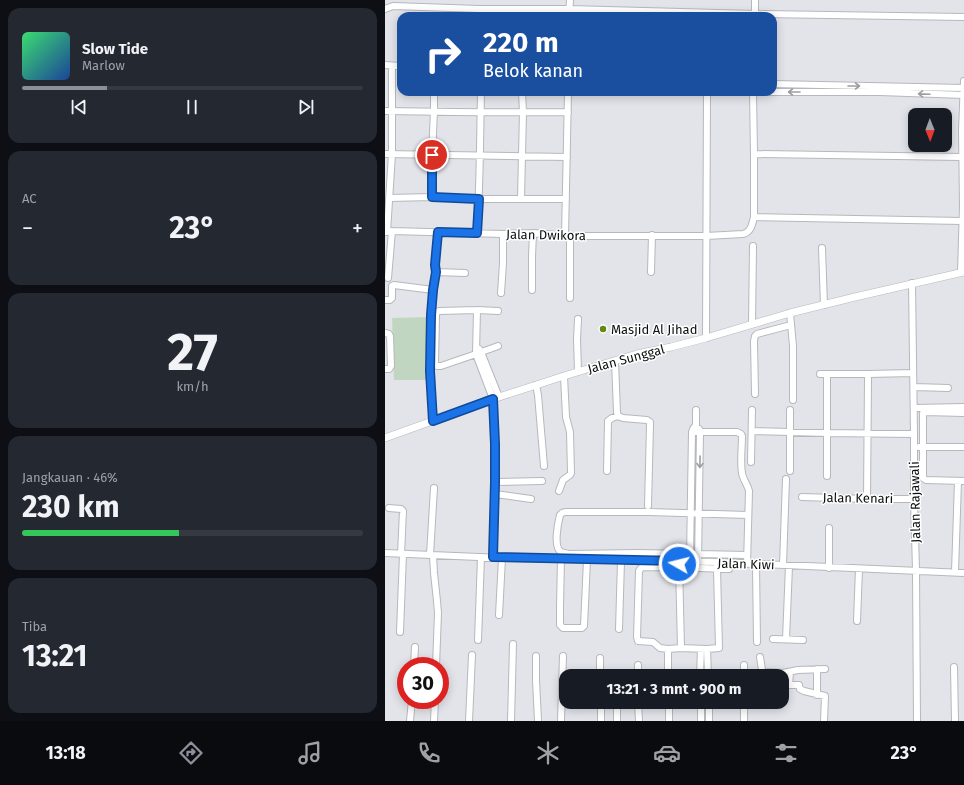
<!DOCTYPE html>
<html lang="id">
<head>
<meta charset="utf-8">
<style>
  :root { --surface:#171b24; --page:#242831; --text:#f1f3f6; --muted:#9ea1a6; --line:#363941; --accent:#8c9099 }
  body { margin:0; font-family:"Fira Sans",sans-serif; background:var(--page); color:var(--text); height:100vh; display:flex; flex-direction:column; font-size:15px; white-space:nowrap }
  * { box-sizing:border-box; margin:0 }
  p { font-size:13px; color:var(--muted) }
  .icon { flex:none; width:22px; height:22px; fill:none; stroke:currentColor; stroke-width:2; stroke-linecap:round; stroke-linejoin:round }
  .map { position:relative; flex:1; overflow:hidden }
  .drawer { display:flex; flex-direction:column; gap:8px; padding:8px; background:#0d0f14; width:385px }
  .drawer>* { flex:none }
  .guide { position:absolute; left:12px; top:12px; width:380px; height:84px; border-radius:12px; box-shadow:0 2px 10px #0003; background:#1a4fa0; color:#fff; overflow:hidden }
  .needle { width:26px; rotate:179deg }
  .buttons { position:absolute; left:523px; top:108px; display:grid; gap:8px }
  .buttons a { display:grid; place-items:center; width:44px; height:44px; border-radius:8px; background:var(--surface); box-shadow:0 2px 10px #0003; font-size:20px }
  .speed { position:absolute; left:12px; top:657px; display:flex; gap:8px; font-size:20px; font-weight:700; text-align:center }
  .speed>* { display:grid; place-content:center; width:52px; height:52px; border-radius:50%; background:var(--surface); box-shadow:0 2px 10px #0003; line-height:1 }
  .speed .limit { border:6px solid #d22; background:#fff; color:#111 }
  .pin { position:absolute; display:grid; place-items:center; width:34px; height:34px; color:#fff; margin:-17px; border:2px solid #fff; border-radius:50%; box-shadow:0 1px 4px #0007 }
  .me { position:absolute; width:44px; margin:-22px; rotate:278deg; stroke-linejoin:round; filter:drop-shadow(0 0 3px #0008) }
  .turn { display:flex; align-items:center; gap:14px; height:84px; padding:0 20px; font-size:18px }
  .turn .icon { width:52px; height:52px; stroke-width:2.5 }
  .turn b { display:block; font-size:28px; line-height:34px }
  .big { font-size:30px; font-weight:700; line-height:1.1 }
  .drawer .widget { flex:1; display:flex; flex-direction:column; justify-content:center; gap:6px; min-width:0; padding:0 14px; border-radius:12px; background:var(--page) }
  .drawer .dial { align-items:center; gap:0 }
  .dial b { font-size:52px; line-height:1 }
  .song { display:flex; align-items:center; gap:12px }
  .cover { width:48px; height:48px; border-radius:6px; background:linear-gradient(135deg,hsl(140 70% 55%),hsl(220 70% 35%)) }
  .played { height:4px; border-radius:2px; background:linear-gradient(90deg,var(--accent) 25%,var(--line) 25%) }
  .keys { display:flex; justify-content:space-around; direction:ltr }
  .heat { display:flex; justify-content:space-between; align-items:center; font-size:22px; direction:ltr }
  .charge { height:6px; border-radius:3px; background:linear-gradient(90deg,#34c759 46%,var(--line) 0) }
  .trip { position:absolute; left:174px; top:669px; width:230px; height:40px; border-radius:12px; background:var(--surface); box-shadow:0 2px 10px #0003; font-weight:700; line-height:40px; text-align:center }
  .tab-bar { display:flex; height:64px; justify-content:space-around; align-items:center; background:#090b0e; color:var(--muted) }
  .tab-bar .icon { width:28px; height:28px }
  .tab-bar .current { color:var(--accent) }
  .tab-bar b { font-size:18px; color:var(--text) }
  main { display:flex; flex:1; min-height:0 }
  .map>svg:first-child { display:block }
  .green { fill:#c1d6c0 }
  .lines { fill:none; stroke-linecap:round; stroke-linejoin:round }
  .minor-casing { stroke:#b6b8bd; stroke-width:8 }
  .major-casing { stroke:#b6b8bd; stroke-width:8 }
  .minor { stroke:#fff; stroke-width:6 }
  .major { stroke:#fff; stroke-width:7 }
  .oneway { stroke:#9e9e9f }
  .route-casing { stroke:#114b97; stroke-width:10 }
  .route { stroke:#1a73e8; stroke-width:7 }
  .poi-dot { fill:#638912; stroke:#fff; stroke-width:1.5 }
  .labels { text-anchor:middle; dominant-baseline:central; stroke-width:3; stroke-linejoin:round; paint-order:stroke }
  .street-label { font-size:13px; fill:#0c0d0f; stroke:#fff }
  .poi-label { font-size:13px; fill:#0c0d0f; stroke:#fff; text-anchor:start }
</style>
</head>
<body>
<main>
<section class="drawer">
<div class="widget">
<div class="song"><i class="cover"></i><div><b>Slow Tide</b><p>Marlow</p></div></div>
<div class="played"></div>
<div class="keys"><svg class="icon" aria-label="previous" viewBox="0 0 24 24"><path d="M18 5L8 12l10 7zM5 5v14"/></svg><svg class="icon" aria-label="pause" viewBox="0 0 24 24"><path d="M8 5v14M16 5v14"/></svg><svg class="icon" aria-label="next" viewBox="0 0 24 24"><path d="M6 5l10 7-10 7zM19 5v14"/></svg></div>
</div>
<div class="widget"><p>AC</p>
<div class="heat"><a>−</a><b class="big">23°</b><a>+</a></div>
</div>
<div class="widget dial"><b>27</b><p>km/h</p></div>
<div class="widget"><p>Jangkauan · 46%</p><b class="big">230 km</b><div class="charge"></div></div>
<div class="widget"><p>Tiba</p><b class="big">13:21</b></div>
</section>
<div class="map">
<svg width="579" height="721" viewBox="0 0 579 721">
  <rect width="100%" height="100%" fill="#e2e4ea"/>
  <!-- green -->
  <path class="green" d="M45,317L47,380H9L7,318Z"/>
  <g class="lines">
    <defs>
      <path id="minor" d="M0,9L8,6L94,9H184L370,14L579,17
        M184,16L185,0
        M370,16V0
        M0,65L16,66
        M388,84L579,88
        M345,92H495L579,95
        M368,92L369,154V217
        M0,111C61,112 122,113 183,112
        M0,154L182,157
        M369,154L577,157
        M47,197V155L49,111V92
        M4,198L47,197L94,199H181
        M136,198L138,112L137,92
        M0,232L7,231L118,234L148,233L185,236H321L358,234C366,232 367,225 369,217L577,221
        M2,232L7,154V66
        M92,233C95,186 95,139 96,92
        M180,236L183,92
        M185,236V298
        M437,248L439,305
        M51,272L80,273
        M266,272L267,235
        M576,272L578,206L577,130L579,81
        M3,278L7,231
        M527,283L529,434V499L531,570L532,721
        M147,290V257L148,233
        M116,293L118,263V234
        M0,300H5L7,298V286L9,285L48,290
        M92,310L113,311
        M405,313L408,346V400
        M193,319L192,339L193,371
        M367,324L368,246
        M0,333L4,334L5,336L6,366L4,369H0
        M321,338L322,92
        M94,349L96,352L114,397
        M230,361L232,412L233,416L238,418L262,420L265,422V425L263,506
        M435,374H483L528,373
        M442,378V476
        M151,385L153,395L159,466
        M529,387L563,388
        M370,394L369,341L370,336L372,334L406,325
        M529,408L579,407
        M579,413L540,412L538,413V478L541,480L579,481
        M48,421L45,371L46,315L48,290L51,272L50,265L53,232
        M367,431L442,433L529,434
        M307,432H352L356,434L357,436C357,448 355,462 357,473C358,480 363,485 364,491L362,564
        M534,447H579
        M366,462L367,410
        M222,471L223,421L227,418L233,416
        M405,471V410
        M111,482L157,481
        M174,491L178,480L185,475L186,473L185,432L181,417L179,376
        M110,494L146,499
        M417,497L482,499H529
        M482,499L483,378
        M4,508L16,509L18,511L16,554
        M444,528V568
        M0,553L117,558L332,562L579,573
        M305,554L252,553L183,554C181,553 178,553 176,552C168,547 173,523 175,515L177,513L180,512H264L363,515
        M314,554L362,555
        M45,555L49,488
        M48,555L49,573L52,601L53,613L51,666
        M108,557L111,482L108,399L91,354L92,310L54,311L52,312L51,315L50,363L52,366H56L91,354L113,346
        M305,558L307,432L308,429L311,425V410
        M176,559L175,606V625L178,628H197L199,626L202,560
        M313,562L315,432L314,429
        M332,562V569L334,648L322,649L296,648L283,649L275,648L268,642L253,641L252,637L254,571L256,568L258,567C287,567 315,568 344,569
        M294,564L296,648
        M371,565L372,642
        M398,565L401,479
        M570,572L573,481
        M114,615L117,558
        M472,621L474,569
        M234,629L236,561
        M15,632L18,554
        M388,639L418,640
        M401,639L404,566
        M93,640L96,557
        M283,649V676
        M322,649L323,676
        M151,656V680L153,721
        M375,657L377,670L379,672L398,673L413,670L440,669
        M215,658V676
        M253,665V676
        M359,665V676
        M29,666L30,647
        M569,667L570,721
        M405,672L404,685H414L415,689L419,691L440,696L439,721
        M232,673V676
        M315,676L316,649
        M432,695V669
        M216,702V721
        M232,702V721
        M253,702L254,721
        M284,702V721
        M316,702V721
        M324,702V721
        M25,721L27,700
        M49,721L50,700
        M84,721L87,655
        M126,721L128,644
        M176,721L178,656
        M359,721V702"/>
      <path id="major" d="M0,438L114,397L179,376L252,354L286,347L321,338L405,313L470,297L579,272"/>
    </defs>
    <!-- minor casing -->
    <use href="#minor" class="minor-casing"/>
    <!-- major casing -->
    <use href="#major" class="major-casing"/>
    <!-- minor -->
    <use href="#minor" class="minor"/>
    <!-- major -->
    <use href="#major" class="major"/>
  </g>
  <!-- one-way arrows -->
  <defs><path id="oneway-shaft" d="M-6 0H5M1.5-3L5.5 0L1.5 3" fill="none" stroke-width="1.6" stroke-linecap="round" stroke-linejoin="round"/></defs>
  <g class="oneway">
    <use href="#oneway-shaft" transform="translate(469 86)"/>
    <use href="#oneway-shaft" transform="translate(409 92) rotate(180)"/>
    <use href="#oneway-shaft" transform="translate(539 94) rotate(-178)"/>
    <use href="#oneway-shaft" transform="translate(315 462) rotate(91)"/>
  </g>
  <g class="lines">
    <defs>
      <path id="route" d="M47,155V197L94,199L92,233L53,232L50,265L51,272L48,290L46,315L45,371L48,421L108,399L110,444V482L108,557L294,561V564"/>
    </defs>
    <!-- route casing -->
    <use href="#route" class="route-casing"/>
    <!-- route -->
    <use href="#route" class="route"/>
  </g>
  <!-- markers -->
  <circle class="poi-dot" cx="218" cy="329" r="4"/>
  <g class="labels">
    <!-- street labels -->
    <g class="street-label">
      <text transform="translate(161 235) rotate(1)">Jalan Dwikora</text>
      <text transform="translate(241 359) rotate(-15)">Jalan Sunggal</text>
      <text transform="translate(473 498) rotate(1)">Jalan Kenari</text>
      <text transform="translate(530 502) rotate(-91)">Jalan Rajawali</text>
      <text transform="translate(361 564) rotate(2)">Jalan Kiwi</text>
    </g>
    <!-- poi labels -->
    <g class="poi-label">
      <text x="226" y="329">Masjid Al Jihad</text>
    </g>
  </g>
</svg>
<div class="buttons">
<a><svg class="needle" viewBox="-14 -14 28 28"><path d="M0-13l5 13h-10z" fill="#e53935"/><path d="M0 13l5-13h-10z" fill="#9ea1a6"/></svg></a>
</div>
<div class="speed"><div class="limit">30</div></div>
<div class="pin" style="left:47px;top:155px;background:#d93025"><svg class="icon" aria-label="arrive" viewBox="0 0 24 24"><path d="M6 21V4h12l-3 4 3 4H6"/></svg></div>
<svg class="me" style="left:294px;top:564px" viewBox="-20 -20 40 40"><circle r="17" fill="#1a73e8" stroke="#fff" stroke-width="3"/><path d="M0-11L8 9 0 5-8 9z" fill="#fff"/></svg>
<div class="trip">13:21 · 3 mnt · 900 m</div>
<div class="guide">
<div class="turn"><svg class="icon" aria-label="right" viewBox="0 0 24 24"><path d="M7 20v-9h11M14 6l5 5-5 5"/></svg><div><b>220 m</b>Belok kanan</div></div>
</div>
</div>
</main>
<nav class="tab-bar">
<b>13:18</b>
<svg class="icon current" aria-label="directions" viewBox="0 0 24 24"><path d="M12 3l9 9-9 9-9-9zM9 14v-3h6M13 9l2 2-2 2"/></svg>
<svg class="icon" aria-label="music" viewBox="0 0 24 24"><path d="M9 18V5l10-2v13"/><circle cx="6" cy="18" r="3"/><circle cx="16" cy="16" r="3"/></svg>
<svg class="icon" aria-label="phone" viewBox="0 0 24 24"><path d="M5 4h4l2 5-3 2q2 4 5 5l2-3 5 2v4C11 20 4 13 5 4z"/></svg>
<svg class="icon" aria-label="climate" viewBox="0 0 24 24"><path d="M12 3v18M4 7l16 10M4 17L20 7"/></svg>
<svg class="icon" aria-label="car" viewBox="0 0 24 24"><path d="M5 17H2v-5l4-1 3-4h7l3 4 3 1v5h-3M9 17h6M6 11h13"/><circle cx="7" cy="17" r="2"/><circle cx="17" cy="17" r="2"/></svg>
<svg class="icon" aria-label="filters" viewBox="0 0 24 24"><path d="M4 7h16M4 17h16"/><circle cx="9" cy="7" r="2"/><circle cx="15" cy="17" r="2"/></svg>
<b>23°</b>
</nav>
</body>
</html>
